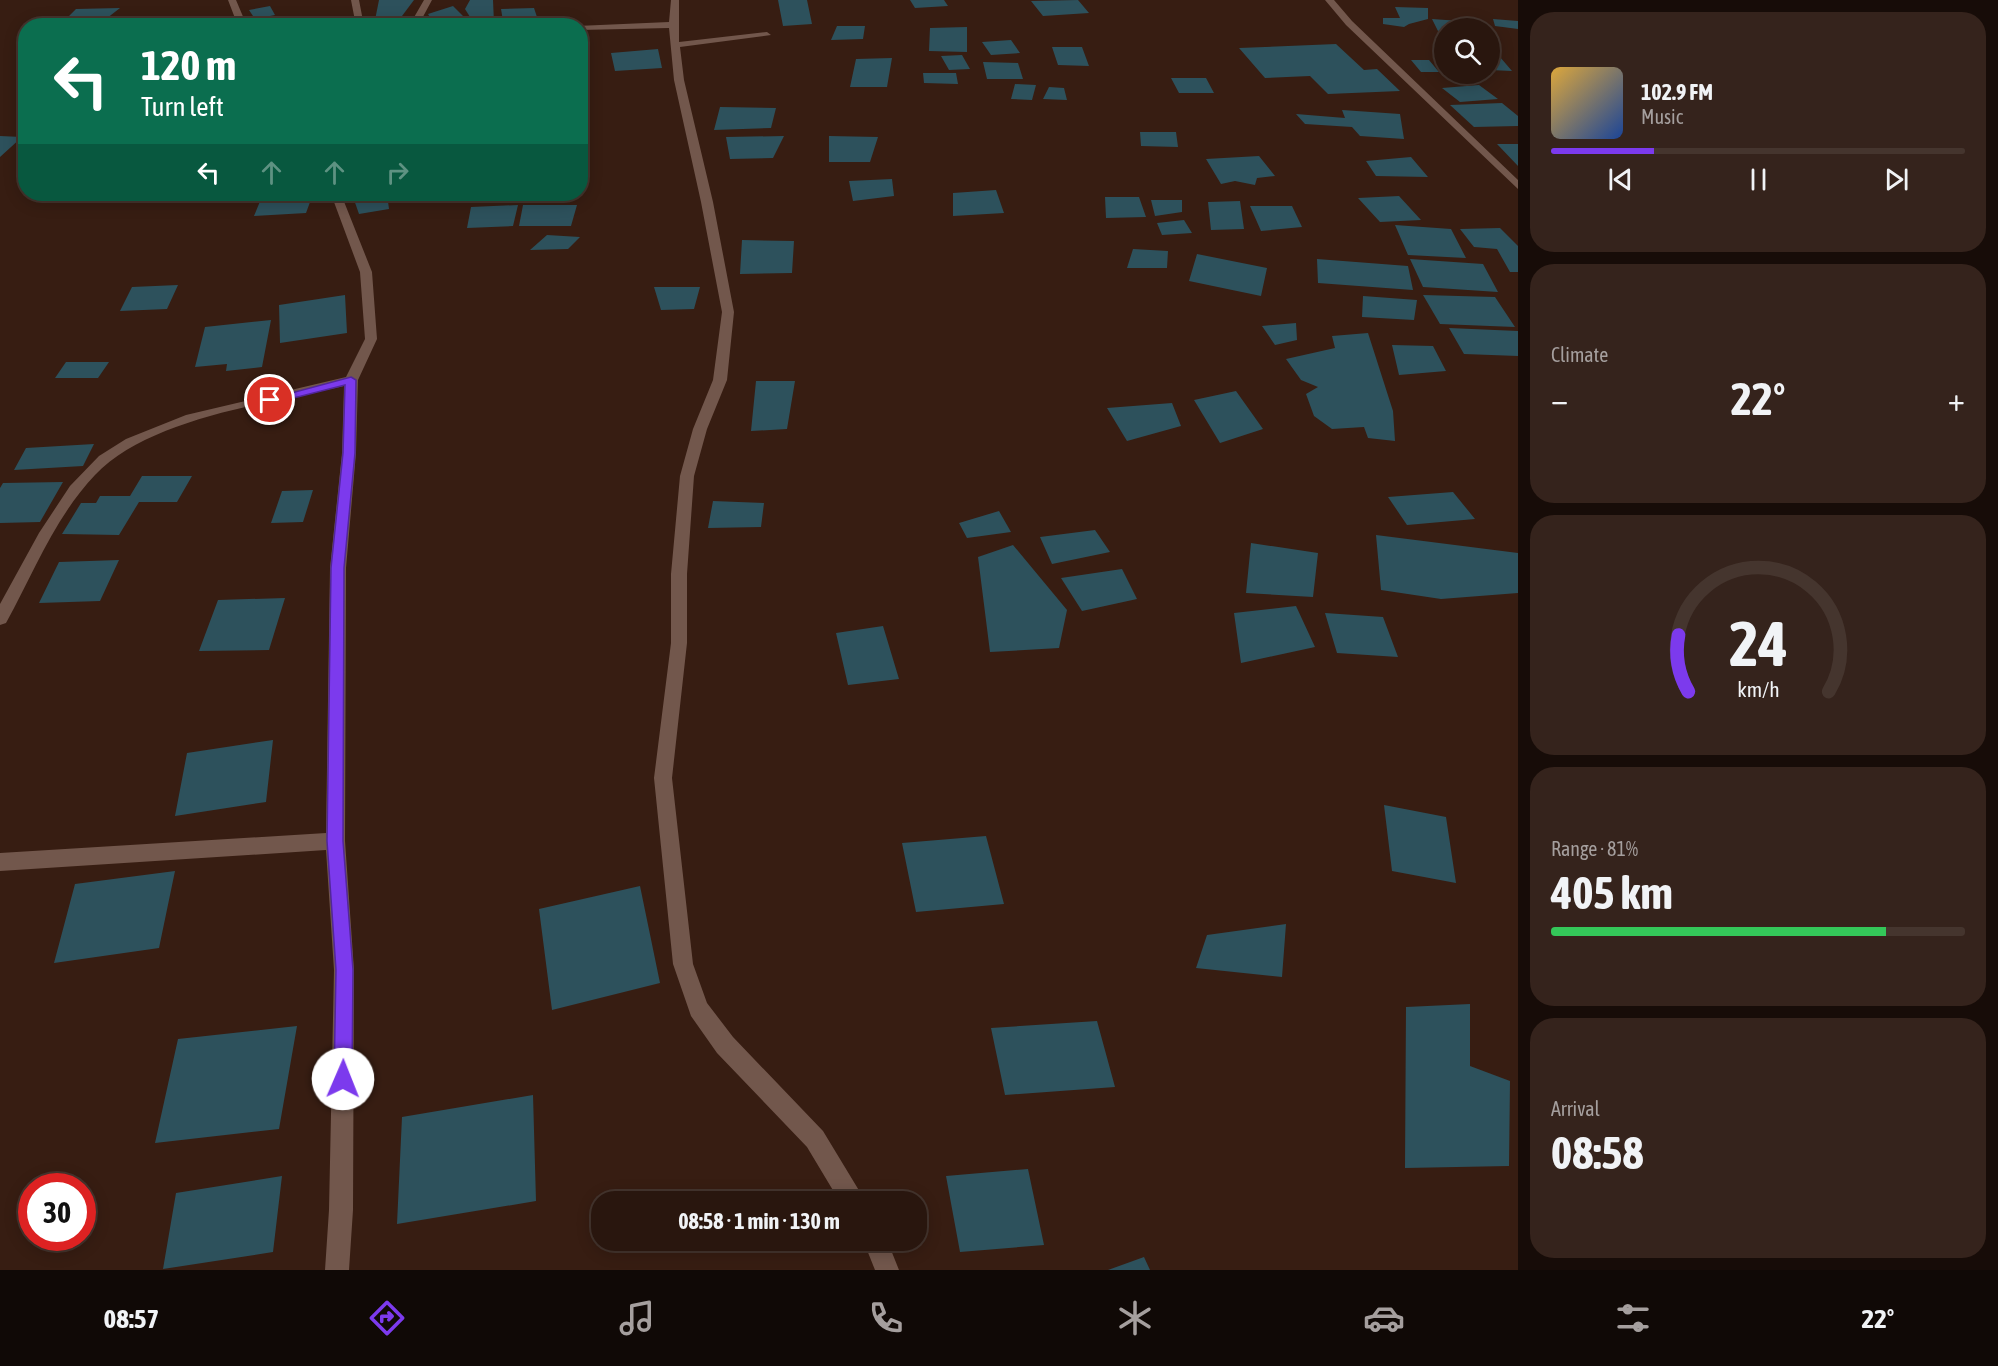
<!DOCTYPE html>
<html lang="en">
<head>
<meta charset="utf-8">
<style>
  :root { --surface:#29160e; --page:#35231c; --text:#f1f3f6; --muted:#a59f9e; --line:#45352e; --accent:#7c3aed }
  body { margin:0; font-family:"Asap Condensed",sans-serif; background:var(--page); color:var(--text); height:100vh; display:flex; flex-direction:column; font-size:22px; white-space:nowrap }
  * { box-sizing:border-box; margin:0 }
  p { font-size:20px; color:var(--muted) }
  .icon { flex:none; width:33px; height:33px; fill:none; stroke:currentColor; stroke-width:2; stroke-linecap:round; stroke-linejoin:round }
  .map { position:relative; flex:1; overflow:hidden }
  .side { display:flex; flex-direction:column; gap:12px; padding:12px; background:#170c08; width:480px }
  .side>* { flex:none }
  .guide { position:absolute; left:18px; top:18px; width:570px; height:183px; border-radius:24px; box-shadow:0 3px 15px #0003,0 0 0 2px var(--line); background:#0b6e4f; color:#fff; overflow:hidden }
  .controls { position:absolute; left:1434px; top:18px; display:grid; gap:12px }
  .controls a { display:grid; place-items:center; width:66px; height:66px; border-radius:50%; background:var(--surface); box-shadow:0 3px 15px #0003,0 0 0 2px var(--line); font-size:30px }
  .speed { position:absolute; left:18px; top:1173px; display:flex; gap:12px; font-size:30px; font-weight:700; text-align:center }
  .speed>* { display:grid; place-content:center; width:78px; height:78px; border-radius:50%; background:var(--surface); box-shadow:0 3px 15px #0003,0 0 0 2px var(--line); line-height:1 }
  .speed .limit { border:9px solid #d22; background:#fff; color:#111 }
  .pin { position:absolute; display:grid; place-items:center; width:51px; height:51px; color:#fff; margin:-26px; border:3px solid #fff; border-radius:50%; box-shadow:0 2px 6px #0007 }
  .me { position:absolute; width:66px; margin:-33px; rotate:1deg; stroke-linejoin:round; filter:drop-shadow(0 0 4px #0008) }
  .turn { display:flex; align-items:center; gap:21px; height:126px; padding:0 24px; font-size:27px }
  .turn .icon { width:78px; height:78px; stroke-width:2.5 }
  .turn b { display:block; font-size:42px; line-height:51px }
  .lanes { display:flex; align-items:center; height:57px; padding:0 24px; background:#0003; justify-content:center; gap:30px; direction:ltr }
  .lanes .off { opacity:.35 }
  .big { font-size:45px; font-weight:700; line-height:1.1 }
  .side .widget { flex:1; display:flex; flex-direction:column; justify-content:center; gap:9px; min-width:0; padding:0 21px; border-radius:24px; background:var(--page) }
  .side .dial { align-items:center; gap:0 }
  .dial svg { height:156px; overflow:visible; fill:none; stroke:var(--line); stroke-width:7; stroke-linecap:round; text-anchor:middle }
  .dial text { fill:var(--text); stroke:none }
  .song { display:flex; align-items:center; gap:18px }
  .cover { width:72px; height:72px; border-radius:9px; background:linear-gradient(135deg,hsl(40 70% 55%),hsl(220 70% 35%)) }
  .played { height:6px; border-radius:3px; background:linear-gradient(90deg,var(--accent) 25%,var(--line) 25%) }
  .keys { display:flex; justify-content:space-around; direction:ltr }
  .heat { display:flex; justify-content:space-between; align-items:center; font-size:33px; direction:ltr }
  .charge { height:9px; border-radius:4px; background:linear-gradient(90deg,#34c759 81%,var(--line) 0) }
  .trip { position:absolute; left:591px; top:1191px; width:336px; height:60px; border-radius:24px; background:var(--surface); box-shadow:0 3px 15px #0003,0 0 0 2px var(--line); font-weight:700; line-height:60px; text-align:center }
  .menu { display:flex; height:96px; justify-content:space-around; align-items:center; background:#100906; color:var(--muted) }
  .menu .icon { width:42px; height:42px }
  .menu .active { color:var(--accent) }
  .menu b { font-size:27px; color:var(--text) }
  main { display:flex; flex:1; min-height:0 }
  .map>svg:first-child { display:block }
  .building { fill:#2d515c }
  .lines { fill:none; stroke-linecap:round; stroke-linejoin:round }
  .minor { fill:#72574c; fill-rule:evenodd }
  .route { fill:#7c3aed; stroke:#51269a; stroke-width:1.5 }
</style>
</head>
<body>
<main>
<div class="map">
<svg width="1518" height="1270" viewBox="0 0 1518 1270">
  <rect width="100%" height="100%" fill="#371d12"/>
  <!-- building -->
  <path class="building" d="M379,0H414L399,20H375Z
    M470,0H493L494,23L475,25L465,9Z
    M778,0H807L812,24L783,26Z
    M910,0H944L948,6L915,8Z
    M1078,0L1089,13L1043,16L1031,1Z
    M270,6L275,15L255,19L249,10Z
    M453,6L469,22L435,26L428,14Z
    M1395,7L1428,8V19L1409,24L1404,27L1383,24V18H1400Z
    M120,8L97,26H66L77,16H69L76,9Z
    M534,8L537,17L503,21L501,9Z
    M297,19L298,26H263V23Z
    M1432,19L1460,21L1464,28L1438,31Z
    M1493,19L1518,21V29L1495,26Z
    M837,26H865L863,39L831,40Z
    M967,27V52L929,51L930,28Z
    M1011,40L1020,53L991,55L982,42Z
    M1336,44L1364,70L1377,69L1400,91L1328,94L1310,76L1265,78L1239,48Z
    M1052,47H1082L1089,66L1058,65Z
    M658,49L662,68L615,71L611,53Z
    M962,55L970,69L949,70L941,56Z
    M1490,57H1500L1512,71L1490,70Z
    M892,58L887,87H850L856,59Z
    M1411,60H1429L1439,72H1421Z
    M983,62L1018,63L1023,79H987Z
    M923,73H956L958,84L924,83Z
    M1171,78H1206L1214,93H1179Z
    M1015,84L1036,85L1032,100L1011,99Z
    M1479,85L1498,99L1460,102L1442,88Z
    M1049,87L1064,88L1067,100L1043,99Z
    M1502,103L1518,116V126L1474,127L1450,105Z
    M720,107L776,108L771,128L714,130Z
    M1342,110L1400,114L1404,139L1360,136L1352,127L1305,124L1296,114L1345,118Z
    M1140,132H1176L1178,147L1141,146Z
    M0,136L22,137L0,157Z
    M784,136L773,158L730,159L726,137Z
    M829,136L878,137L870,162H829Z
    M1497,144H1518V166Z
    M590,150L589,171H580V151Z
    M1259,156L1275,176L1257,178L1255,185L1235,181L1221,184L1206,159Z
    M1411,157L1428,177L1376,176L1366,161Z
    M892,179L894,196L853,201L849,181Z
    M996,190L1004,213L953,216V193Z
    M263,194H313L306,213L254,216Z
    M352,194H387L389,209L359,214Z
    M479,194H519L476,199Z
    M534,194H575L572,198L533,197Z
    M1399,196L1421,220L1380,222L1358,198Z
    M1105,197H1139L1146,217L1106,218Z
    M1151,200H1182V212L1155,216Z
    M1240,201L1244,229L1211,230L1208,202Z
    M518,205L513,226L467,228L471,207Z
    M523,205H577L571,226H519Z
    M1250,206H1292L1302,227L1261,231Z
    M1184,220L1192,233L1162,235L1157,223Z
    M1395,225L1451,229L1466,258L1408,255Z
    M1500,228L1518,246V272H1510L1497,249L1474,247L1460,229Z
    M547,235L580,237L568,249L530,250Z
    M742,240L794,241L792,273L740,274Z
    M1133,249L1168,251L1167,268H1127Z
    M1197,254L1267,268L1261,296L1189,281Z
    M1317,259L1408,266L1413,290L1318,283Z
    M1410,259L1483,264L1498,292L1423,287Z
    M178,285L167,309L120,311L132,287Z
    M654,287H700L694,309L661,310Z
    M345,295L347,333L280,343L279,305Z
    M1423,295L1495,297L1515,327L1440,324Z
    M1363,296L1417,300L1414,320L1362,317Z
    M271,320L262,367L226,371L227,364L195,367L205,327Z
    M1296,323L1297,340L1275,345L1262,326Z
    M1449,328L1518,331V356L1464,354Z
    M1368,333L1393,411L1395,441L1368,438L1364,427L1332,429L1314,416L1306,394L1318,387L1301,380L1286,359L1335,348L1332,336Z
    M1392,345L1433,346L1446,371L1399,375Z
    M66,362H109L98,378H55Z
    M756,381H795L787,429L751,431Z
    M1236,391L1263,429L1220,443L1194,400Z
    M1172,403L1181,426L1127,441L1107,408Z
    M94,444L83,466L14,470L26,448Z
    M142,476H192L177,502H139L119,535L62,534L81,503H96L100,496H130Z
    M63,482L40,522L0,523V488L3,483Z
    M313,490L303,522L271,523L282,491Z
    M1453,492L1475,519L1407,525L1388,497Z
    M713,501L764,503L761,527L708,528Z
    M999,511L1011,532L967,538L959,523Z
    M1095,530L1110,552L1052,564L1040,537Z
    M1376,535L1518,553V593L1441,599L1381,590Z
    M1251,543L1318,553L1313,597L1246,593Z
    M1013,545L1067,610L1059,648L990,652L978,557Z
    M119,560L100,601L39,603L59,562Z
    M1122,569L1137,599L1082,611L1061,578Z
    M285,598L269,650L199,651L218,600Z
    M1296,606L1315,647L1241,663L1234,613Z
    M1325,613L1383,617L1398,657L1337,653Z
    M883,626L899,679L848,685L836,633Z
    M273,740L266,802L175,816L187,753Z
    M1384,805L1446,817L1456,883L1392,871Z
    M986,836L1004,904L916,912L902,843Z
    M175,871L159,948L54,963L75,884Z
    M640,886L660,983L552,1010L539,909Z
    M1286,924L1282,977L1196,968L1207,935Z
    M1470,1004V1066L1510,1081L1509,1166L1405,1168L1406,1007Z
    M1097,1021L1115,1087L1005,1095L991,1028Z
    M297,1026L279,1129L155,1143L178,1039Z
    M533,1095L536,1201L397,1224L402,1117Z
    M1028,1169L1044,1245L960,1252L946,1176Z
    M282,1176L273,1252L163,1269L176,1193Z
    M1144,1257L1150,1270H1108Z"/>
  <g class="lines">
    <!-- minor -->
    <path class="minor" d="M228,0H236L247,26H238Z
      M351,0H359L364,26H356Z
      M424,0H432L418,26H409Z
      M671,0H679V42L767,32L771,35L680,47L684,80L713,202L734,312L727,380L707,429L694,476L687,574V643L672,778L693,964L707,1003L733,1037L823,1131L866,1202H840L807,1147L717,1053L691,1016L673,964L654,778L671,643V574L680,476L693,429L713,380L722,312L701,202L674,80L669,28L580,30V26H577L669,22Z
      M1325,0H1334L1352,21L1518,180V189L1346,25Z
      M331,194H341L372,272L377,339L358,380L356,453L346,568L345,841L354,970L353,1210L349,1270H325L329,1210L334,970L326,850L0,871V853L326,833L330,568L342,453L344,386C270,403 149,418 95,475C55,517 33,574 6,623L0,625V604L39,533L70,486L99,456L126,439L186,415L346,377L365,339L360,272Z
      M863,1240H887L899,1270H875Z"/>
  </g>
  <!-- route -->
  <path class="route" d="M351,377L356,380L355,453L344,568L343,841L353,970L352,1079L349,1085L343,1088L336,1085L334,1079L336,970L327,841L331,568L343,453L345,385L270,404L265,400Z"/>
</svg>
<div class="controls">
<a><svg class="icon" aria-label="search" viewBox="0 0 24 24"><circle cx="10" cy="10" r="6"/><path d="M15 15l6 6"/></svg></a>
</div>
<div class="speed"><div class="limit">30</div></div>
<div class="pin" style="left:270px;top:400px;background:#d93025"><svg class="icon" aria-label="arrive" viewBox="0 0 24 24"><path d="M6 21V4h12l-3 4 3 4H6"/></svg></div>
<svg class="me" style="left:343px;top:1079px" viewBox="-20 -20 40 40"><circle r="19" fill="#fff"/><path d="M0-13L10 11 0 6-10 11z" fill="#7c3aed"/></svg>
<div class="trip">08:58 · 1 min · 130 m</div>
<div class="guide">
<div class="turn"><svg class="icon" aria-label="left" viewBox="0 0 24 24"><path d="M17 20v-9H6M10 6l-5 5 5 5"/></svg><div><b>120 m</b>Turn left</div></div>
<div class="lanes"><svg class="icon" aria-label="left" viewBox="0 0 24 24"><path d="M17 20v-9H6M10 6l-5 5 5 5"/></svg><svg class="icon off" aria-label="ahead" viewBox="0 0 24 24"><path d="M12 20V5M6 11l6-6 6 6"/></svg><svg class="icon off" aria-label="ahead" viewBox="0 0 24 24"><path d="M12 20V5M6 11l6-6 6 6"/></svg><svg class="icon off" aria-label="right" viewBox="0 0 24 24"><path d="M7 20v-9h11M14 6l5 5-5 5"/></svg></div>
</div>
</div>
<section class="side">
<div class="widget">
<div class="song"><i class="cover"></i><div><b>102.9 FM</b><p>Music</p></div></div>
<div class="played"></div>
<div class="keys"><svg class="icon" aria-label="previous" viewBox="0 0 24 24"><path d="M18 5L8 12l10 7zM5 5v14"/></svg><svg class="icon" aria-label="pause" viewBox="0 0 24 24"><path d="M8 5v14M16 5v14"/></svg><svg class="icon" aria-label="next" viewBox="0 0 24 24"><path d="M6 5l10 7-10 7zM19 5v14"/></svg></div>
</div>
<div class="widget"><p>Climate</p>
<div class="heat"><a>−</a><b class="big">22°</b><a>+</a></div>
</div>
<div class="widget dial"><svg viewBox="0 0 100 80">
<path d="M14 69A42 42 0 1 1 86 69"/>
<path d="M14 69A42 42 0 0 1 9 40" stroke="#7c3aed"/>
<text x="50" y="56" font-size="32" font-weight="700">24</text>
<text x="50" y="72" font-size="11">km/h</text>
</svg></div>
<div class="widget"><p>Range · 81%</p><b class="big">405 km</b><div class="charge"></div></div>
<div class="widget"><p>Arrival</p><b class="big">08:58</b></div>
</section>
</main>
<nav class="menu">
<b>08:57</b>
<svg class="icon active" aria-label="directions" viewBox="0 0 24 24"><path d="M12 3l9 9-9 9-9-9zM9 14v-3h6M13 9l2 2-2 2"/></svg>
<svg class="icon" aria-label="music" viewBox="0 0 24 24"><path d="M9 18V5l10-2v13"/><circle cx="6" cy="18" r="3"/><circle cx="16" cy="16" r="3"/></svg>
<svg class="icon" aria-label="phone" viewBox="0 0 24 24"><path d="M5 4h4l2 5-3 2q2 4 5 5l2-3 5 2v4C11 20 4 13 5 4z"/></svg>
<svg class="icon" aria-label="climate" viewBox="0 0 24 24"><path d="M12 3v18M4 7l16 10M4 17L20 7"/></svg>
<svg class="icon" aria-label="car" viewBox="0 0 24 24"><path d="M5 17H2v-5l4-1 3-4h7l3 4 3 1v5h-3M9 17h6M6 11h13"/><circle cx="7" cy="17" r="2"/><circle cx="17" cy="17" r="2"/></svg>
<svg class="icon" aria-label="filters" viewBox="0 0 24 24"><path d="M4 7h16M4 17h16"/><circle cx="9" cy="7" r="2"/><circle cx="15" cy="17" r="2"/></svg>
<b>22°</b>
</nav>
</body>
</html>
